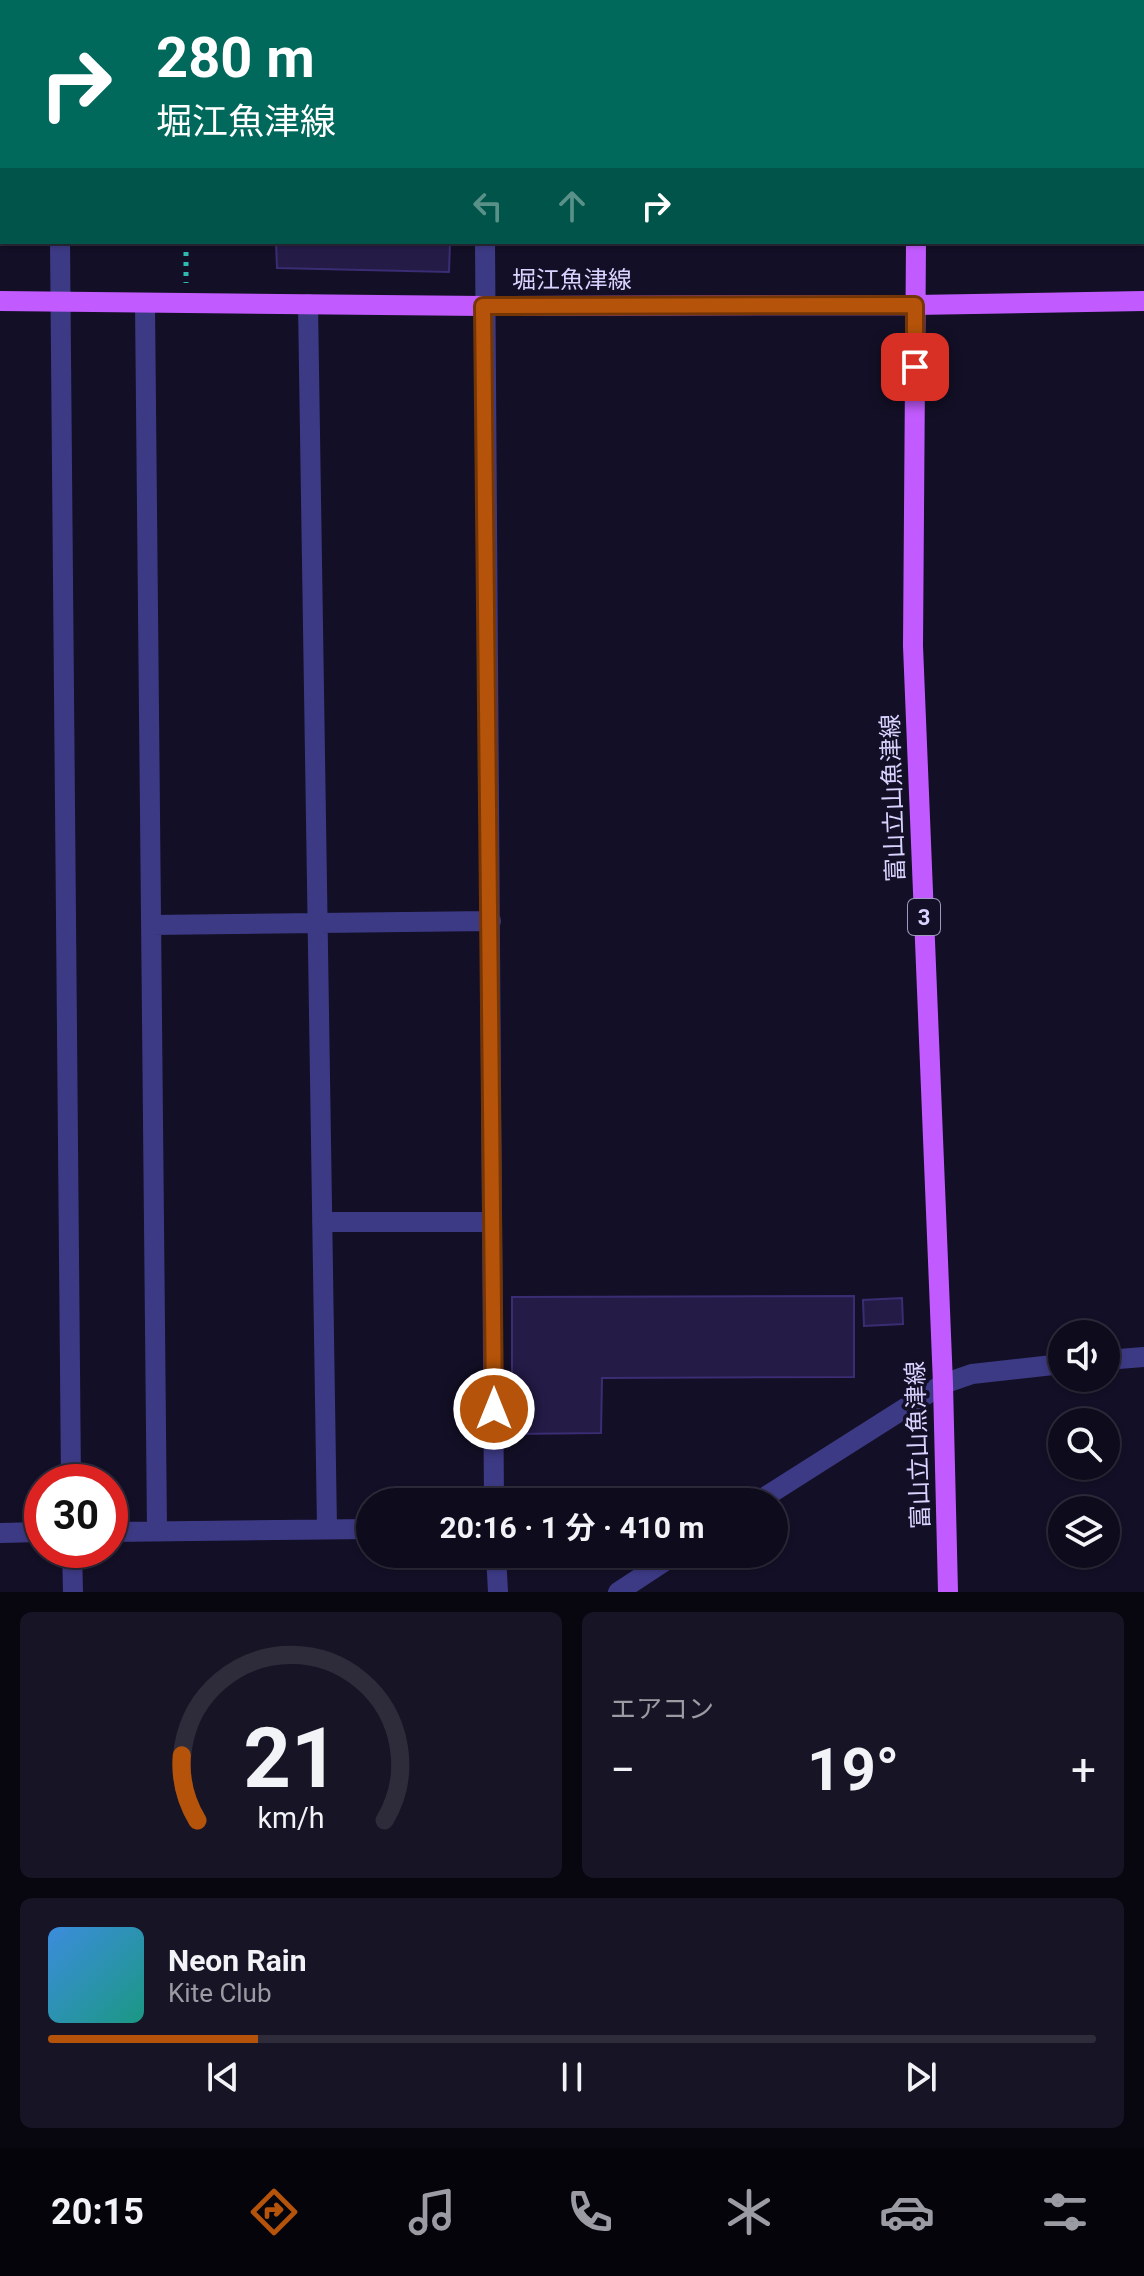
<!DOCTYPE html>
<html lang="ja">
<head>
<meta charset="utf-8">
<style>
  :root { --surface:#0e0b1c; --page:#171425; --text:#f1f3f6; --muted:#9b9ba3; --line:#2e2b3b; --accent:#b45309 }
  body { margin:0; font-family:Roboto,"Noto Sans JP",sans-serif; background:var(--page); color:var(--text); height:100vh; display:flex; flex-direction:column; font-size:30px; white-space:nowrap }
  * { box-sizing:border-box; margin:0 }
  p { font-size:26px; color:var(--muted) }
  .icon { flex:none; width:44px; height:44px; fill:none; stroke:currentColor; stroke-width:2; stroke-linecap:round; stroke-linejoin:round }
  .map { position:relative; height:1592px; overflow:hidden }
  .side { display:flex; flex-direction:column; gap:20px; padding:20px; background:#08060f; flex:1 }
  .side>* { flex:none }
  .guide { position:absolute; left:0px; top:0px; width:1144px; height:244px; box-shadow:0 2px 6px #0004,0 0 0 2px var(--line); background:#00695c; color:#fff; overflow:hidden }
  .fabs { position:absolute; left:1048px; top:1320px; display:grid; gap:16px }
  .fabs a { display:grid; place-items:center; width:72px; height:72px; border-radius:50%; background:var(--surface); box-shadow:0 2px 6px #0004,0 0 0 2px var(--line); font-size:40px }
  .speed { position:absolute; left:24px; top:1464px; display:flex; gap:16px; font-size:40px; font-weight:700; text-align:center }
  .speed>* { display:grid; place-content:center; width:104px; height:104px; border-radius:50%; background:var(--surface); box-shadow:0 2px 6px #0004,0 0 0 2px var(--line); line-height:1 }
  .speed .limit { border:12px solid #d22; background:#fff; color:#111 }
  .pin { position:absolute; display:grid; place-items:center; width:68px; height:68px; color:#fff; margin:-34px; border-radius:16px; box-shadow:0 4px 12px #0006 }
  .me { position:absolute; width:88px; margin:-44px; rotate:0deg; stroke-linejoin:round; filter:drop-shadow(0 0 6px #0008) }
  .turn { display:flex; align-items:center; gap:28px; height:168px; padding:0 24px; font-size:36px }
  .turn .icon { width:104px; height:104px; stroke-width:2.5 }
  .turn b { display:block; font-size:56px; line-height:68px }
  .lanes { display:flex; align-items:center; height:76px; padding:0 24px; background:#0003; justify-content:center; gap:40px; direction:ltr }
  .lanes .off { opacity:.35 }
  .big { font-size:60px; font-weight:700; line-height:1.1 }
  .side .card { flex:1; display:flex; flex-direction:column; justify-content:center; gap:12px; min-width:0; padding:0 28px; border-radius:12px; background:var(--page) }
  .side .dial { align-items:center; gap:0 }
  .dial svg { height:208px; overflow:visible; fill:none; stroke:var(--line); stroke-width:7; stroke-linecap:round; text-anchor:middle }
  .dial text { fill:var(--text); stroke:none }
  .song { display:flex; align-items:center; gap:24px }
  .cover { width:96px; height:96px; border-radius:12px; background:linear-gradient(135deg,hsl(210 70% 55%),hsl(170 70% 35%)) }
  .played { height:8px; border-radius:4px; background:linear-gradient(90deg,var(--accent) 20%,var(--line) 20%) }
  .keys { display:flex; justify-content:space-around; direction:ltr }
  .heat { display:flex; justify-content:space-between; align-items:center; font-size:44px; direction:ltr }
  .side .tiles { flex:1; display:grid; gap:20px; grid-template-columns:1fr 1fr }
  .card:last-child { grid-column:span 2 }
  .trip { position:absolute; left:356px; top:1488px; width:432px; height:80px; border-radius:40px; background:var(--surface); box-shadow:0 2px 6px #0004,0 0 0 2px var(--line); font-weight:700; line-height:80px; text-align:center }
  .tab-bar { display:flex; height:128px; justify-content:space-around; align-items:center; background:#06040b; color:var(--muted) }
  .tab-bar .icon { width:56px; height:56px }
  .tab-bar .current { color:var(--accent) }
  .tab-bar b { font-size:36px; color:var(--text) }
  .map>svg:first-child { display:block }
  .building { fill:#241b47; stroke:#3b2d73; stroke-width:2 }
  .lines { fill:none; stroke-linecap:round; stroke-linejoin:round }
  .path { stroke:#2fb8b0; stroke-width:5; stroke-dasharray:4 6; stroke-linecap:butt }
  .minor { stroke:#3d3a85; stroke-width:20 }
  .major { stroke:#c25bff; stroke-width:20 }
  .route-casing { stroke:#753606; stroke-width:20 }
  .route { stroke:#b45309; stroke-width:14 }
  .labels { text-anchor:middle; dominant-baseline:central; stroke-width:7; stroke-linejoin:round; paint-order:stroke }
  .shield { fill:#130f26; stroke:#9e99be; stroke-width:2 }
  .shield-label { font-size:22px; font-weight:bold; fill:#d9d4ff }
  .street-label { font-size:24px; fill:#d9d4ff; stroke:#130f26 }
</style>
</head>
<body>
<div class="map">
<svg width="1144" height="1592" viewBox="0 0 1144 1592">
  <rect width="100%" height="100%" fill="#130f26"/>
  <!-- building -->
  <path class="building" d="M89,0H147L148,2H89Z
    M369,0H444V2H369Z
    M276,242H450L449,272L277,268Z
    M854,1296V1377L602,1378L601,1433L512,1434V1297Z
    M902,1298L903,1324L864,1326L863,1300Z"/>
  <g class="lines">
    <!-- path -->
    <path class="path" d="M359,0V2
      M186,242V283"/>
    <!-- minor -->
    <path class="minor" d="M59,0V2
      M486,0V2
      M60,242L71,1482
      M485,242L494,1502
      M145,303L157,1531
      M308,304L327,1529
      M151,925L491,921
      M322,1222H492
      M1106,1360L1144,1357
      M757,1502L943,1384L972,1374L1062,1364
      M110,1532L370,1529
      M0,1533L42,1532
      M72,1550L73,1592
      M496,1554L498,1592
      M618,1592L676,1554"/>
    <!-- major -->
    <path class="major" d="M918,2V0
      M916,242L913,646L943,1384L948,1592
      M0,301L483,306L915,305L1144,301"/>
  </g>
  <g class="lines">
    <defs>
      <path id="route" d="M494,1409L483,306L915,305V367"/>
    </defs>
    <!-- route casing -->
    <use href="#route" class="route-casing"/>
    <!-- route -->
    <use href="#route" class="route"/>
  </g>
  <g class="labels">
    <!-- shield labels -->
    <rect class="shield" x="908" y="899" width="32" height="36" rx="6"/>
    <g class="shield-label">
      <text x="924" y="917">3</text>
    </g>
    <!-- street labels -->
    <g class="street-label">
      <text x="572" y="280">堀江魚津線</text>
      <text transform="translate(893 798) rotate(-92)">富山立山魚津線</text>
      <text transform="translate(918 1445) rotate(-92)">富山立山魚津線</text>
    </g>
  </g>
</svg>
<div class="fabs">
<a><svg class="icon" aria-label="sound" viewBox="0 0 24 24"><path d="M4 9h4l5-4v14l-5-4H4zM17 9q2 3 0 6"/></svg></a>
<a><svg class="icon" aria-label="search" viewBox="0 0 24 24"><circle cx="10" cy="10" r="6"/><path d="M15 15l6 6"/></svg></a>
<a><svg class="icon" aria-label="layers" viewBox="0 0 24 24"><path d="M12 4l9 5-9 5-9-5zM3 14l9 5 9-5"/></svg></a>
</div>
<div class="speed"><div class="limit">30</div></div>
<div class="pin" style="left:915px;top:367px;background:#d93025"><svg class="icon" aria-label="arrive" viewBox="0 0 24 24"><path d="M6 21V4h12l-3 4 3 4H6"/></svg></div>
<svg class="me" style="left:494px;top:1409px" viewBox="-20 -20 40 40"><circle r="17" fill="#b45309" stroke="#fff" stroke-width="3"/><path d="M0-11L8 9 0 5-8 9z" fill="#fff"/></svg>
<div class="trip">20:16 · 1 分 · 410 m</div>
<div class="guide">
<div class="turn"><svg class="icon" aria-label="right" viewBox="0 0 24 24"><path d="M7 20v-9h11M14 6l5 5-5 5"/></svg><div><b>280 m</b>堀江魚津線</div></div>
<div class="lanes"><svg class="icon off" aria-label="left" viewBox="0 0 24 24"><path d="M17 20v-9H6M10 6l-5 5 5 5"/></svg><svg class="icon off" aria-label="ahead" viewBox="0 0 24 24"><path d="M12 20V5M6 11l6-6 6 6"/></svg><svg class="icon" aria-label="right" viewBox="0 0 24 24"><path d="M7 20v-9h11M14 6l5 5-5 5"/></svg></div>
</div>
</div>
<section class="side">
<div class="tiles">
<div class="card dial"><svg viewBox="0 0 100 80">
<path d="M14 69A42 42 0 1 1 86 69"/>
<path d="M14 69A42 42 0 0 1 8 44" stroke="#b45309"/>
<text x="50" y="56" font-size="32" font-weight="700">21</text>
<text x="50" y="72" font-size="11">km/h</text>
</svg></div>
<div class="card"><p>エアコン</p>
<div class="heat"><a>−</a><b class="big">19°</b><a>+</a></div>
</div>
<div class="card">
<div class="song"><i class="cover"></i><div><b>Neon Rain</b><p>Kite Club</p></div></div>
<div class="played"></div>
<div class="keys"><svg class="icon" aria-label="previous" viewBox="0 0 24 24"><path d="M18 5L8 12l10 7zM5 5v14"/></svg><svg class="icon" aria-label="pause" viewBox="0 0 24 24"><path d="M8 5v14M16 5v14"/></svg><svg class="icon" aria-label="next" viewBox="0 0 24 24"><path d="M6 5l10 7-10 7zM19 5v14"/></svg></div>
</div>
</div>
</section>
<nav class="tab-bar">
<b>20:15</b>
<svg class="icon current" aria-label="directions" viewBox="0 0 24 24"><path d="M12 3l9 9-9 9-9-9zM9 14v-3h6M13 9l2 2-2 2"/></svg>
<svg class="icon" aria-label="music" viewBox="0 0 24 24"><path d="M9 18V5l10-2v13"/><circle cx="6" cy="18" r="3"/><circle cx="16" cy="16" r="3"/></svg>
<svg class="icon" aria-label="phone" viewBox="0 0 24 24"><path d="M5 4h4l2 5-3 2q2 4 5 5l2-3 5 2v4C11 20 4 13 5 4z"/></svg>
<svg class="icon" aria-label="climate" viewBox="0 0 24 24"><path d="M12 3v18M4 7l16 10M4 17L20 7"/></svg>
<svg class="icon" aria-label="car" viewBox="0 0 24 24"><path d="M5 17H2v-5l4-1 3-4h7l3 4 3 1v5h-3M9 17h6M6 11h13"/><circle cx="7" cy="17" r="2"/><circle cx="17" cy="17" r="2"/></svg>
<svg class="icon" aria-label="filters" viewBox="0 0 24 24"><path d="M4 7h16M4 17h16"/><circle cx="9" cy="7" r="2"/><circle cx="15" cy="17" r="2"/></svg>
</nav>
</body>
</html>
